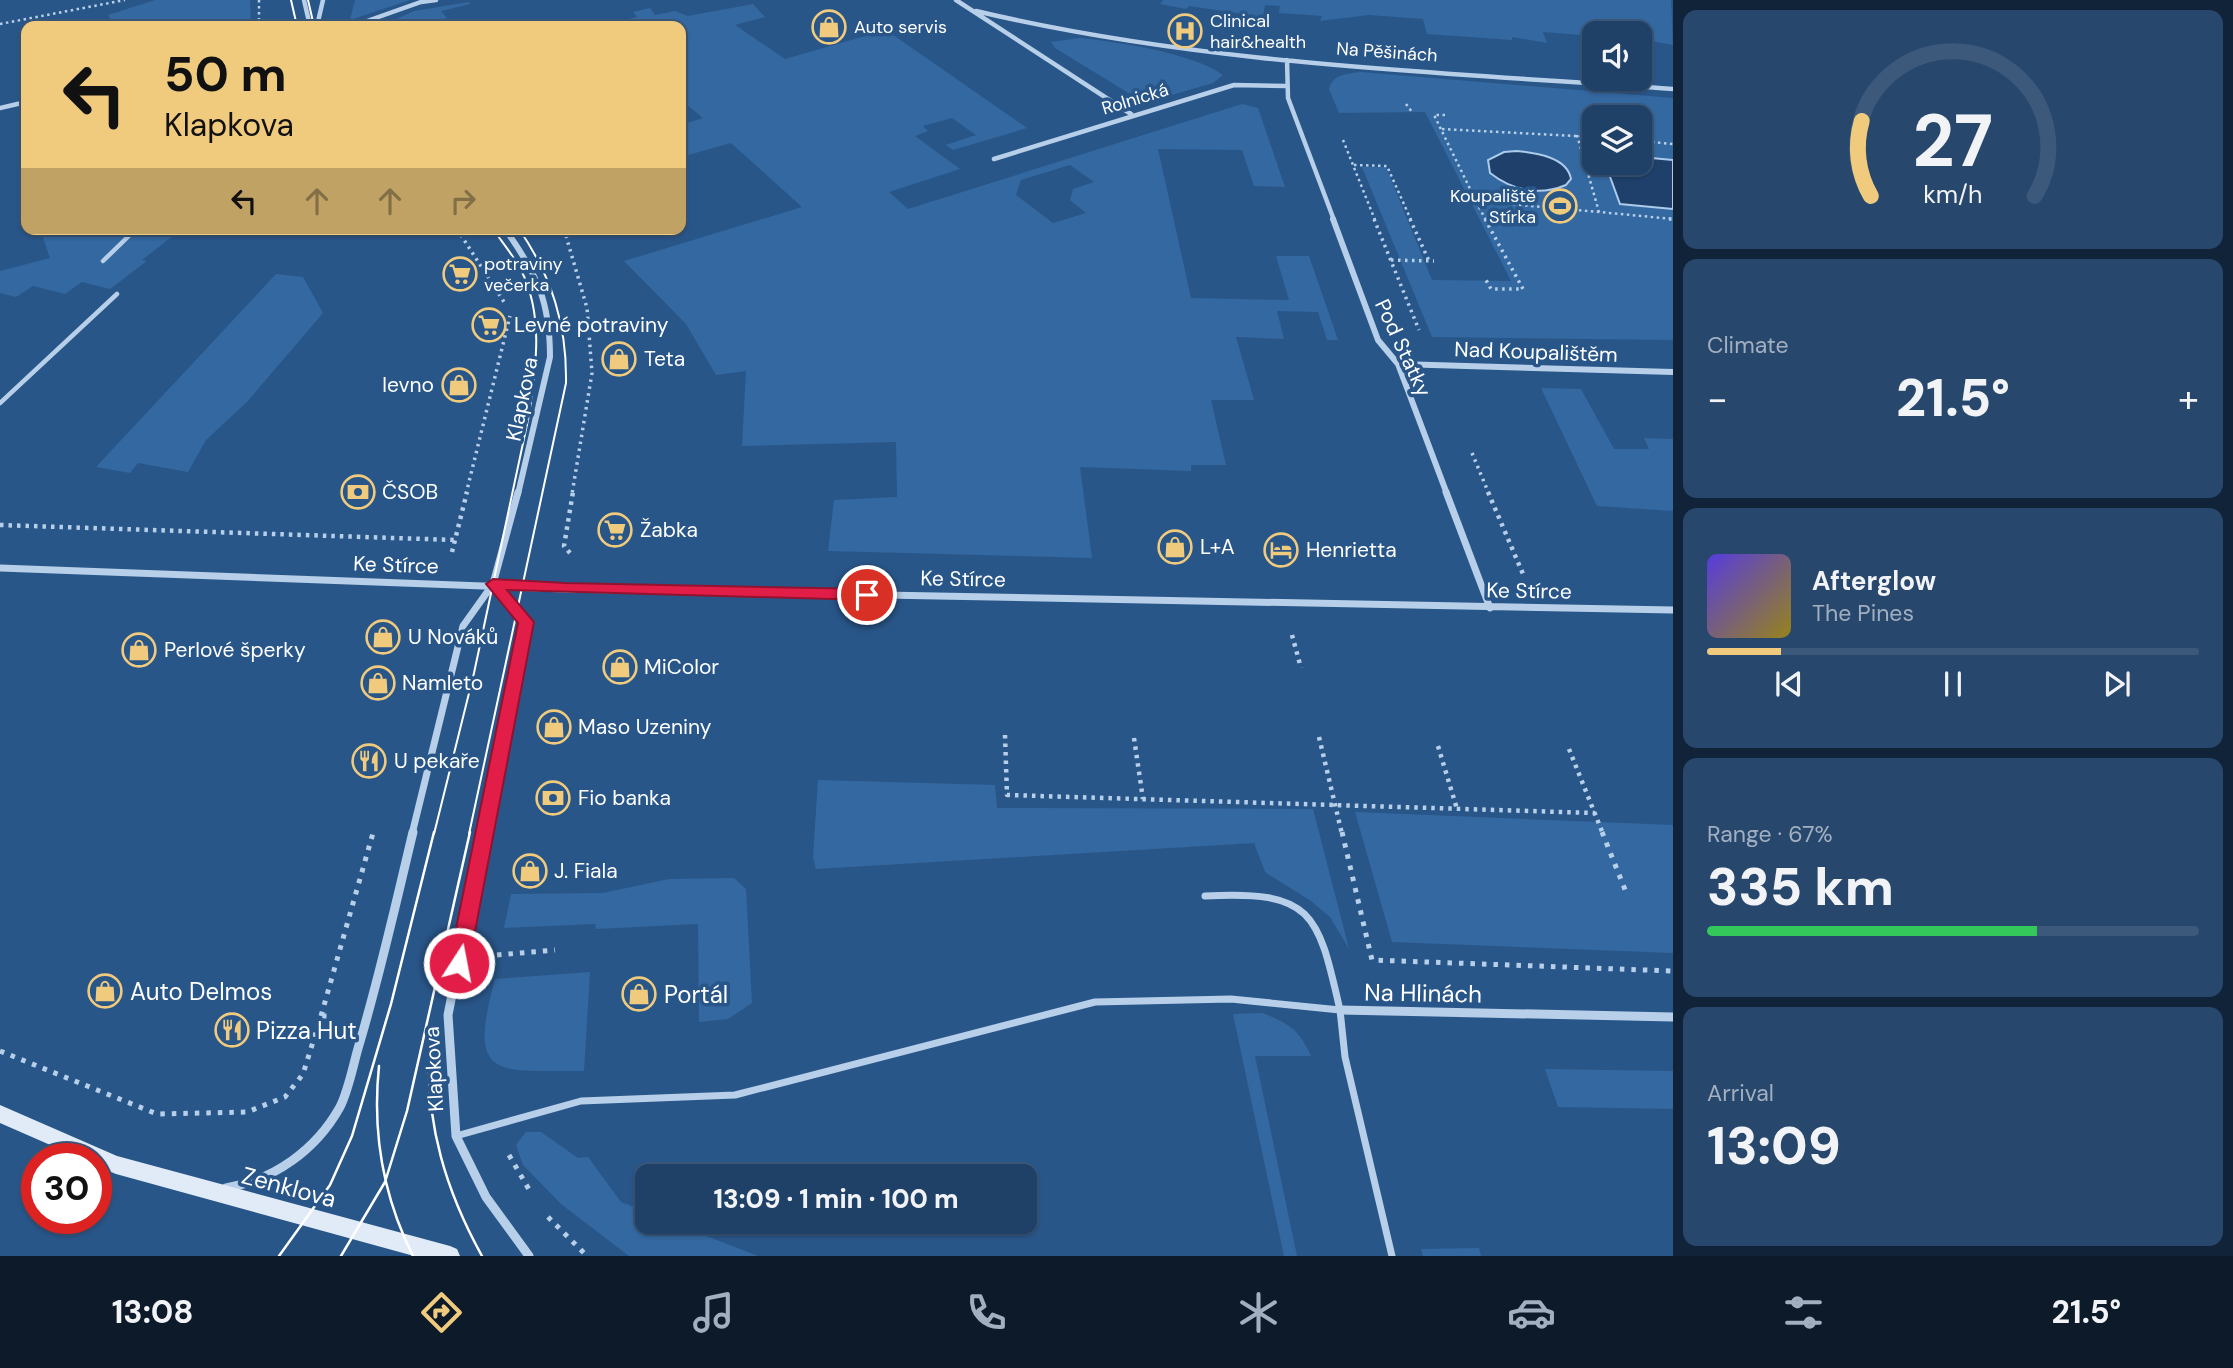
<!DOCTYPE html>
<html lang="en">
<head>
<meta charset="utf-8">
<style>
  :root { --surface:#1f4067; --page:#27476d; --text:#f1f3f6; --muted:#a1afc0; --line:#3c597b; --accent:#f0cb7e }
  body { margin:0; font-family:"DM Sans",sans-serif; background:var(--page); color:var(--text); height:100vh; display:flex; flex-direction:column; font-size:26px; white-space:nowrap }
  * { box-sizing:border-box; margin:0 }
  p { font-size:23px; color:var(--muted) }
  .icon { flex:none; width:38px; height:38px; fill:none; stroke:currentColor; stroke-width:2; stroke-linecap:round; stroke-linejoin:round }
  .map { position:relative; flex:1; overflow:hidden }
  .sheet { display:flex; flex-direction:column; gap:10px; padding:10px; background:#112339; width:560px }
  .sheet>* { flex:none }
  .top-card { position:absolute; left:21px; top:21px; width:665px; height:214px; border-radius:14px; box-shadow:0 2px 5px #0004,0 0 0 2px var(--line); background:#f0cb7e; color:#111; overflow:hidden }
  .buttons { position:absolute; left:1582px; top:21px; display:grid; gap:14px }
  .buttons a { display:grid; place-items:center; width:70px; height:70px; border-radius:14px; background:var(--surface); box-shadow:0 2px 5px #0004,0 0 0 2px var(--line); font-size:35px }
  .speed { position:absolute; left:21px; top:1143px; display:flex; gap:14px; font-size:35px; font-weight:700; text-align:center }
  .speed>* { display:grid; place-content:center; width:91px; height:91px; border-radius:50%; background:var(--surface); box-shadow:0 2px 5px #0004,0 0 0 2px var(--line); line-height:1 }
  .speed .limit { border:10px solid #d22; background:#fff; color:#111 }
  .pin { position:absolute; display:grid; place-items:center; width:60px; height:60px; color:#fff; margin:-30px; border:4px solid #fff; border-radius:50%; box-shadow:0 2px 7px #0007 }
  .me { position:absolute; width:77px; margin:-38px; rotate:11deg; stroke-linejoin:round; filter:drop-shadow(0 0 5px #0008) }
  .turn { display:flex; align-items:center; gap:24px; height:147px; padding:0 28px; font-size:32px }
  .turn .icon { width:91px; height:91px; stroke-width:2.5 }
  .turn b { display:block; font-size:49px; line-height:60px }
  .lanes { display:flex; align-items:center; height:66px; padding:0 28px; background:#0003; justify-content:center; gap:35px; direction:ltr }
  .lanes .off { opacity:.35 }
  .big { font-size:52px; font-weight:800; line-height:1.1 }
  .sheet .widget { flex:1; display:flex; flex-direction:column; justify-content:center; gap:10px; min-width:0; padding:0 24px; border-radius:14px; background:var(--page) }
  .sheet .dial { align-items:center; gap:0 }
  .dial svg { height:182px; overflow:visible; fill:none; stroke:var(--line); stroke-width:7; stroke-linecap:round; text-anchor:middle }
  .dial text { fill:var(--text); stroke:none }
  .song { display:flex; align-items:center; gap:21px }
  .cover { width:84px; height:84px; border-radius:10px; background:linear-gradient(135deg,hsl(250 70% 55%),hsl(50 70% 35%)) }
  .played { height:7px; border-radius:4px; background:linear-gradient(90deg,var(--accent) 15%,var(--line) 15%) }
  .keys { display:flex; justify-content:space-around; direction:ltr }
  .heat { display:flex; justify-content:space-between; align-items:center; font-size:38px; direction:ltr }
  .charge { height:10px; border-radius:5px; background:linear-gradient(90deg,#34c759 67%,var(--line) 0) }
  .trip { position:absolute; left:635px; top:1164px; width:402px; height:70px; border-radius:14px; background:var(--surface); box-shadow:0 2px 5px #0004,0 0 0 2px var(--line); font-weight:800; line-height:70px; text-align:center }
  .menu { display:flex; height:112px; justify-content:space-around; align-items:center; background:#0c1a29; color:var(--muted) }
  .menu .icon { width:49px; height:49px }
  .menu .current { color:var(--accent) }
  .menu b { font-size:32px; color:var(--text) }
  main { display:flex; flex:1; min-height:0 }
  .map>svg:first-child { display:block }
  .green { fill:#3468a0; fill-rule:evenodd }
  .water { fill:#1e406a; stroke:#accae9; stroke-width:2 }
  .lines { fill:none; stroke-linecap:round; stroke-linejoin:round }
  .path-far3 { stroke:#b7cfe9; stroke-width:2.5; stroke-dasharray:2.5 3.5; stroke-linecap:butt }
  .path-far2 { stroke:#b7cfe9; stroke-width:3.5; stroke-dasharray:2.5 4.5; stroke-linecap:butt }
  .path-far1 { stroke:#b7cfe9; stroke-width:4.5; stroke-dasharray:3.5 5; stroke-linecap:butt }
  .path { stroke:#b7cfe9; stroke-width:5; stroke-dasharray:4.5 7; stroke-linecap:butt }
  .service-far1 { stroke:#b7cfe9; stroke-width:4.5 }
  .service { stroke:#b7cfe9; stroke-width:7 }
  .minor-far3 { stroke:#b7cfe9; stroke-width:4.5 }
  .minor-far2 { stroke:#b7cfe9; stroke-width:6 }
  .minor-far1 { stroke:#b7cfe9; stroke-width:7 }
  .minor { stroke:#b7cfe9; stroke-width:9 }
  .secondary { fill:#e1ebf8; fill-rule:evenodd }
  .tram-far1 { stroke:#fff; stroke-width:2 }
  .tram { stroke:#fff; stroke-width:2.5 }
  .route { fill:#e11d48; stroke:#92132f; stroke-width:2 }
  .labels { text-anchor:middle; dominant-baseline:central; stroke-width:7; stroke-linejoin:round; paint-order:stroke }
  .far-poi-label { font-size:18px; fill:#fff; stroke:#295689; text-anchor:start }
  .far-street-label { font-size:18px; fill:#fff; stroke:#295689 }
  .poi-label { font-size:21px; fill:#fff; stroke:#295689; text-anchor:start }
  .street-label { font-size:21px; fill:#fff; stroke:#295689 }
  .near-poi-label { font-size:24px; fill:#fff; stroke:#295689; text-anchor:start }
  .near-street-label { font-size:24px; fill:#fff; stroke:#295689 }
</style>
</head>
<body>
<main>
<div class="map">
<svg width="1673" height="1256" viewBox="0 0 1673 1256">
  <rect width="100%" height="100%" fill="#295689"/>
  <!-- green -->
  <path class="green" d="M155,0H250L251,26H114L108,15Z
    M355,0H410L350,20Z
    M1163,0H1671L1673,45L1640,39V33H1594V36L1543,32L1547,43L1512,37V40L1427,34L1423,19L1369,15L1320,21L1322,16L1279,13L1280,6L1265,5L1263,17L1189,6L1186,9L1160,4Z
    M469,2L470,4L441,11L447,18L434,21L439,26H381L414,11Z
    M753,4L765,17L735,25L785,59L886,30L1027,128L953,150L946,145L976,135L952,118L923,126L928,131L915,136L960,169L889,192L908,209L1242,104L1258,108L1285,187L1254,186L1242,150L1158,149L1191,298L1289,300L1276,256H1309L1338,340H1327L1318,312L1277,311L1284,339L1236,337L1254,400H1211L1226,465H1191V471L1080,467L1092,558L828,551L834,500L897,497L896,442L742,446L746,371L716,375L686,324L624,261L802,207L731,143L681,157V125L703,118L681,100V26H597L637,17L633,12L650,8L655,15L675,11L688,16ZM1070,165L1094,182L1073,189L1070,200L1086,213L1053,223L1016,195L1021,180Z
    M1080,38C1118,42 1193,53 1223,75L1213,83L1165,97L1147,99L1130,94L1055,48L1051,42Z
    M1361,72L1673,98V160L1640,157V117H1594V163H1605L1620,204L1673,209V340L1432,337L1362,167H1386L1432,280L1511,281L1425,112L1339,113L1329,89C1333,74 1346,74 1361,72Z
    M40,229H182L142,260L147,261L110,289L82,282L65,294L33,286L16,297L0,293V271L50,258Z
    M276,274L303,277L323,313L247,402L206,440L188,472L138,463L130,473L96,467Z
    M1541,388L1581,389L1614,449H1649L1644,438L1673,439V511L1597,506Z
    M818,780L995,785L997,808L1313,809L1349,949L1330,917L1311,901L1265,872L1254,843L816,869L813,857Z
    M1355,812L1673,825V953L1392,942Z
    M734,878L746,889L752,1003L728,1019L699,1022L698,924L596,929L595,924L504,928L511,894L603,893L669,879Z
    M590,972L584,1071C496,1070 467,1082 495,979Z
    M1263,1013C1290,1025 1298,1028 1311,1056H1255L1297,1256H1284L1233,1014Z
    M1545,1069L1673,1071V1109L1558,1107Z
    M526,1132H541L578,1158L588,1157L621,1202L647,1212L648,1222H670L758,1256H629L561,1204L523,1165L516,1145Z
    M1479,1248L1481,1256H1423L1421,1249Z"/>
  <!-- water -->
  <path class="water" d="M1517,151C1536,153 1567,157 1571,179L1566,185C1540,196 1513,191 1490,173L1488,160L1504,152Z
    M1640,157L1673,160V209L1620,204L1605,163H1640Z"/>
  <g class="lines">
    <!-- path-far3 -->
    <path class="path-far3" d="M259,0V26
      M0,24L125,0
      M1406,104L1412,112
      M1445,115H1434L1476,201L1599,212
      M1442,129L1594,137
      M1577,135L1599,212L1673,219
      M1343,140L1375,220
      M1640,141L1673,144
      M1354,165L1387,166L1411,220
      M1476,202L1486,220"/>
    <!-- path-far2 -->
    <path class="path-far2" d="M1374,219L1419,330
      M1410,219L1429,261
      M1485,219L1523,289H1491L1486,280
      M1669,219H1673
      M457,229L506,305
      M564,229L587,308L592,373L572,494
      M1391,260L1434,261
      M1472,453L1489,494
      M466,494L510,316"/>
    <!-- path-far1 -->
    <path class="path-far1" d="M1488,492L1523,574
      M0,525L455,540
      M452,552L467,492
      M570,553L564,546L573,492
      M1292,635L1301,668
      M1005,735L1007,795L1595,813
      M1319,737L1342,834
      M1134,738L1143,799
      M1438,746L1457,809
      M1569,749L1603,834"/>
    <!-- path -->
    <path class="path" d="M1342,832L1372,960L1673,971
      M1602,832L1626,892
      M497,955L555,950
      M321,1016L373,833
      M0,1051L157,1114L247,1112L285,1097L303,1074L321,1016H332
      M509,1155L531,1193
      M548,1217L587,1256"/>
    <!-- service-far1 -->
    <path class="service-far1" d="M103,261L136,229
      M0,403L117,294"/>
    <!-- service -->
    <path class="service" d="M1340,1010L1345,1057L1392,1256
      M456,1136L581,1101L735,1095L1095,1002L1231,999L1340,1010C1318,914 1314,890 1205,896"/>
    <!-- minor-far3 -->
    <path class="minor-far3" d="M304,0L310,26
      M956,0L1131,114
      M976,11C1203,65 1441,72 1673,89
      M317,26L323,0
      M353,26L421,2L436,0
      M1287,60L1288,98L1334,220
      M0,108L26,102
      M994,159L1234,85L1287,86"/>
    <!-- minor-far2 -->
    <path class="minor-far2" d="M1333,219L1378,340L1398,364L1447,494
      M505,229C537,274 550,301 550,357L518,494
      M1398,364L1673,372"/>
    <!-- minor-far1 -->
    <path class="minor-far1" d="M1446,492L1490,608
      M0,568L565,589L1673,610
      M412,834L463,626L493,584L518,492
      M484,834L526,622L493,584"/>
    <!-- minor -->
    <path class="minor" d="M484,832L448,1015L456,1136L486,1197L529,1256
      M1340,1010L1673,1017
      M226,1188C274,1180 316,1150 340,1107C349,1089 353,1065 359,1045C380,975 396,903 413,832"/>
    <!-- secondary -->
    <path class="secondary" d="M0,1105L117,1156L450,1246L457,1249L460,1256H414L116,1174L96,1166V1158H80L0,1123Z"/>
    <!-- tram-far1 -->
    <path class="tram-far1" d="M291,0L297,26
      M308,0L314,26
      M434,834L474,673L529,415C536,367 544,315 521,270C513,255 502,242 493,229
      M469,834L566,383C567,325 552,277 519,229"/>
    <!-- tram -->
    <path class="tram" d="M429,1050C426,1125 446,1191 482,1256
      M379,1066C372,1133 383,1196 413,1256
      M279,1256L330,1185L352,1136L391,1004L434,832
      M341,1256L385,1182L407,1111L470,832"/>
  </g>
  <!-- route -->
  <path class="route" d="M493,579L565,583L867,589L875,595L867,600L507,590L534,622L469,963L466,969L459,971L452,969L449,963L518,623L486,584Z"/>
  <!-- icons -->
  <defs>
    <symbol id="shop-ring" viewBox="-11 -11 22 22"><circle r="9.5" fill="#295689" stroke="#f0cb7e" stroke-width="1.5"/><path d="M-5-2.5h2.3a2.7 3.5 0 0 1 5.4 0H5L5.5 6h-11ZM-1.5-2.5h3a1.5 2.3 0 0 0-3 0Z" fill="#f0cb7e"/></symbol>
    <symbol id="hospital-ring" viewBox="-11 -11 22 22"><circle r="9.5" fill="#295689" stroke="#f0cb7e" stroke-width="1.5"/><path d="M-5-5h3v3.5h4V-5h3V5h-3V1.5h-4V5h-3Z" fill="#f0cb7e"/></symbol>
    <symbol id="stadium-ring" viewBox="-11 -11 22 22"><circle r="9.5" fill="#295689" stroke="#f0cb7e" stroke-width="1.5"/><path d="M0-5a6.5 5 0 1 0 0 10a6.5 5 0 1 0 0-10ZM-3.5-1.8h7v3.6h-7Z" fill="#f0cb7e"/></symbol>
    <symbol id="supermarket-ring" viewBox="-11 -11 22 22"><circle r="9.5" fill="#295689" stroke="#f0cb7e" stroke-width="1.5"/><path d="M-6-5.5h2.5l.6 2H6L4.5 2H-2.5L-4.4-4H-6ZM-1.5 3.2a1.3 1.3 0 1 0 .1 0ZM3 3.2a1.3 1.3 0 1 0 .1 0Z" fill="#f0cb7e"/></symbol>
    <symbol id="bank-ring" viewBox="-11 -11 22 22"><circle r="9.5" fill="#295689" stroke="#f0cb7e" stroke-width="1.5"/><path d="M-6-4H6V4H-6ZM0-2.3a2.3 2.3 0 1 0 0 4.6a2.3 2.3 0 1 0 0-4.6Z" fill="#f0cb7e"/></symbol>
    <symbol id="hotel-ring" viewBox="-11 -11 22 22"><circle r="9.5" fill="#295689" stroke="#f0cb7e" stroke-width="1.5"/><path d="M-6-4.5h1.5V1H6V5H4.5V3h-9V5H-6ZM-4 0a1.8 1.8 0 1 1 3.6 0ZM.5 0V-2.5h3Q6-2.5 6 0Z" fill="#f0cb7e"/></symbol>
    <symbol id="restaurant-ring" viewBox="-11 -11 22 22"><circle r="9.5" fill="#295689" stroke="#f0cb7e" stroke-width="1.5"/><path d="M-5-6h1v4h1v-4h1v4h1v-4h1v5L-1.5 .5V6h-2V.5L-5-1ZM5-6V6H3V1.5H1.5Q1.5-4 5-6Z" fill="#f0cb7e"/></symbol>
  </defs>
  <g fill-rule="evenodd">
    <use href="#shop-ring" x="810" y="8" width="38" height="38"/>
    <use href="#hospital-ring" x="1166" y="12" width="38" height="38"/>
    <use href="#stadium-ring" x="1541" y="187" width="38" height="38"/>
    <use href="#supermarket-ring" x="441" y="255" width="38" height="38"/>
    <use href="#supermarket-ring" x="470" y="306" width="38" height="38"/>
    <use href="#shop-ring" x="600" y="340" width="38" height="38"/>
    <use href="#shop-ring" x="440" y="366" width="38" height="38"/>
    <use href="#bank-ring" x="339" y="473" width="38" height="38"/>
    <use href="#supermarket-ring" x="596" y="511" width="38" height="38"/>
    <use href="#shop-ring" x="1156" y="528" width="38" height="38"/>
    <use href="#hotel-ring" x="1262" y="531" width="38" height="38"/>
    <use href="#shop-ring" x="364" y="618" width="38" height="38"/>
    <use href="#shop-ring" x="120" y="631" width="38" height="38"/>
    <use href="#shop-ring" x="601" y="648" width="38" height="38"/>
    <use href="#shop-ring" x="359" y="664" width="38" height="38"/>
    <use href="#shop-ring" x="535" y="708" width="38" height="38"/>
    <use href="#restaurant-ring" x="350" y="742" width="38" height="38"/>
    <use href="#bank-ring" x="534" y="779" width="38" height="38"/>
    <use href="#shop-ring" x="511" y="852" width="38" height="38"/>
    <use href="#shop-ring" x="86" y="972" width="38" height="38"/>
    <use href="#shop-ring" x="620" y="975" width="38" height="38"/>
    <use href="#restaurant-ring" x="213" y="1011" width="38" height="38"/>
  </g>
  <g class="labels">
    <!-- far-poi labels -->
    <g class="far-poi-label">
      <text x="1210" y="21">Clinical<tspan x="1210" dy="21">hair&amp;health</tspan></text>
      <text x="854" y="27">Auto servis</text>
      <text x="1536" y="196" text-anchor="end">Koupaliště<tspan x="1536" dy="21">Stírka</tspan></text>
      <text x="484" y="264">potraviny<tspan x="484" dy="21">večerka</tspan></text>
    </g>
    <!-- far-street labels -->
    <g class="far-street-label">
      <text transform="translate(1387 52) rotate(4)">Na Pěšinách</text>
      <text transform="translate(1135 99) rotate(-17)">Rolnická</text>
    </g>
    <!-- poi labels -->
    <g class="poi-label">
      <text x="514" y="325">Levné potraviny</text>
      <text x="644" y="359">Teta</text>
      <text x="434" y="385" text-anchor="end">levno</text>
      <text x="382" y="492">ČSOB</text>
      <text x="640" y="530">Žabka</text>
      <text x="1200" y="547">L+A</text>
      <text x="1306" y="550">Henrietta</text>
      <text x="408" y="637">U Nováků</text>
      <text x="164" y="650">Perlové šperky</text>
      <text x="644" y="667">MiColor</text>
      <text x="402" y="683">Namleto</text>
      <text x="578" y="727">Maso Uzeniny</text>
      <text x="394" y="761">U pekaře</text>
      <text x="578" y="798">Fio banka</text>
      <text x="554" y="871">J. Fiala</text>
    </g>
    <!-- street labels -->
    <g class="street-label">
      <text transform="translate(1403 348) rotate(65)">Pod Statky</text>
      <text transform="translate(1536 352) rotate(2)">Nad Koupalištěm</text>
      <text transform="translate(522 399) rotate(-78)">Klapkova</text>
      <text transform="translate(396 565) rotate(2)">Ke Stírce</text>
      <text transform="translate(963 579) rotate(1)">Ke Stírce</text>
      <text transform="translate(1529 591) rotate(1)">Ke Stírce</text>
      <text transform="translate(434 1069) rotate(-93)">Klapkova</text>
    </g>
    <!-- near-poi labels -->
    <g class="near-poi-label">
      <text x="130" y="991">Auto Delmos</text>
      <text x="664" y="994">Portál</text>
      <text x="256" y="1030">Pizza Hut</text>
    </g>
    <!-- near-street labels -->
    <g class="near-street-label">
      <text transform="translate(1423 993) rotate(1)">Na Hlinách</text>
      <text transform="translate(289 1187) rotate(15)">Zenklova</text>
    </g>
  </g>
</svg>
<div class="buttons">
<a><svg class="icon" aria-label="sound" viewBox="0 0 24 24"><path d="M4 9h4l5-4v14l-5-4H4zM17 9q2 3 0 6"/></svg></a>
<a><svg class="icon" aria-label="layers" viewBox="0 0 24 24"><path d="M12 4l9 5-9 5-9-5zM3 14l9 5 9-5"/></svg></a>
</div>
<div class="speed"><div class="limit">30</div></div>
<div class="pin" style="left:867px;top:595px;background:#d93025"><svg class="icon" aria-label="arrive" viewBox="0 0 24 24"><path d="M6 21V4h12l-3 4 3 4H6"/></svg></div>
<svg class="me" style="left:459px;top:963px" viewBox="-20 -20 40 40"><circle r="17" fill="#e11d48" stroke="#fff" stroke-width="3"/><path d="M0-11L8 9 0 5-8 9z" fill="#fff"/></svg>
<div class="trip">13:09 · 1 min · 100 m</div>
<div class="top-card">
<div class="turn"><svg class="icon" aria-label="left" viewBox="0 0 24 24"><path d="M17 20v-9H6M10 6l-5 5 5 5"/></svg><div><b>50 m</b>Klapkova</div></div>
<div class="lanes"><svg class="icon" aria-label="left" viewBox="0 0 24 24"><path d="M17 20v-9H6M10 6l-5 5 5 5"/></svg><svg class="icon off" aria-label="ahead" viewBox="0 0 24 24"><path d="M12 20V5M6 11l6-6 6 6"/></svg><svg class="icon off" aria-label="ahead" viewBox="0 0 24 24"><path d="M12 20V5M6 11l6-6 6 6"/></svg><svg class="icon off" aria-label="right" viewBox="0 0 24 24"><path d="M7 20v-9h11M14 6l5 5-5 5"/></svg></div>
</div>
</div>
<section class="sheet">
<div class="widget dial"><svg viewBox="0 0 100 80">
<path d="M14 69A42 42 0 1 1 86 69"/>
<path d="M14 69A42 42 0 0 1 10 36" stroke="#f0cb7e"/>
<text x="50" y="56" font-size="32" font-weight="700">27</text>
<text x="50" y="72" font-size="11">km/h</text>
</svg></div>
<div class="widget"><p>Climate</p>
<div class="heat"><a>−</a><b class="big">21.5°</b><a>+</a></div>
</div>
<div class="widget">
<div class="song"><i class="cover"></i><div><b>Afterglow</b><p>The Pines</p></div></div>
<div class="played"></div>
<div class="keys"><svg class="icon" aria-label="previous" viewBox="0 0 24 24"><path d="M18 5L8 12l10 7zM5 5v14"/></svg><svg class="icon" aria-label="pause" viewBox="0 0 24 24"><path d="M8 5v14M16 5v14"/></svg><svg class="icon" aria-label="next" viewBox="0 0 24 24"><path d="M6 5l10 7-10 7zM19 5v14"/></svg></div>
</div>
<div class="widget"><p>Range · 67%</p><b class="big">335 km</b><div class="charge"></div></div>
<div class="widget"><p>Arrival</p><b class="big">13:09</b></div>
</section>
</main>
<nav class="menu">
<b>13:08</b>
<svg class="icon current" aria-label="directions" viewBox="0 0 24 24"><path d="M12 3l9 9-9 9-9-9zM9 14v-3h6M13 9l2 2-2 2"/></svg>
<svg class="icon" aria-label="music" viewBox="0 0 24 24"><path d="M9 18V5l10-2v13"/><circle cx="6" cy="18" r="3"/><circle cx="16" cy="16" r="3"/></svg>
<svg class="icon" aria-label="phone" viewBox="0 0 24 24"><path d="M5 4h4l2 5-3 2q2 4 5 5l2-3 5 2v4C11 20 4 13 5 4z"/></svg>
<svg class="icon" aria-label="climate" viewBox="0 0 24 24"><path d="M12 3v18M4 7l16 10M4 17L20 7"/></svg>
<svg class="icon" aria-label="car" viewBox="0 0 24 24"><path d="M5 17H2v-5l4-1 3-4h7l3 4 3 1v5h-3M9 17h6M6 11h13"/><circle cx="7" cy="17" r="2"/><circle cx="17" cy="17" r="2"/></svg>
<svg class="icon" aria-label="filters" viewBox="0 0 24 24"><path d="M4 7h16M4 17h16"/><circle cx="9" cy="7" r="2"/><circle cx="15" cy="17" r="2"/></svg>
<b>21.5°</b>
</nav>
</body>
</html>
